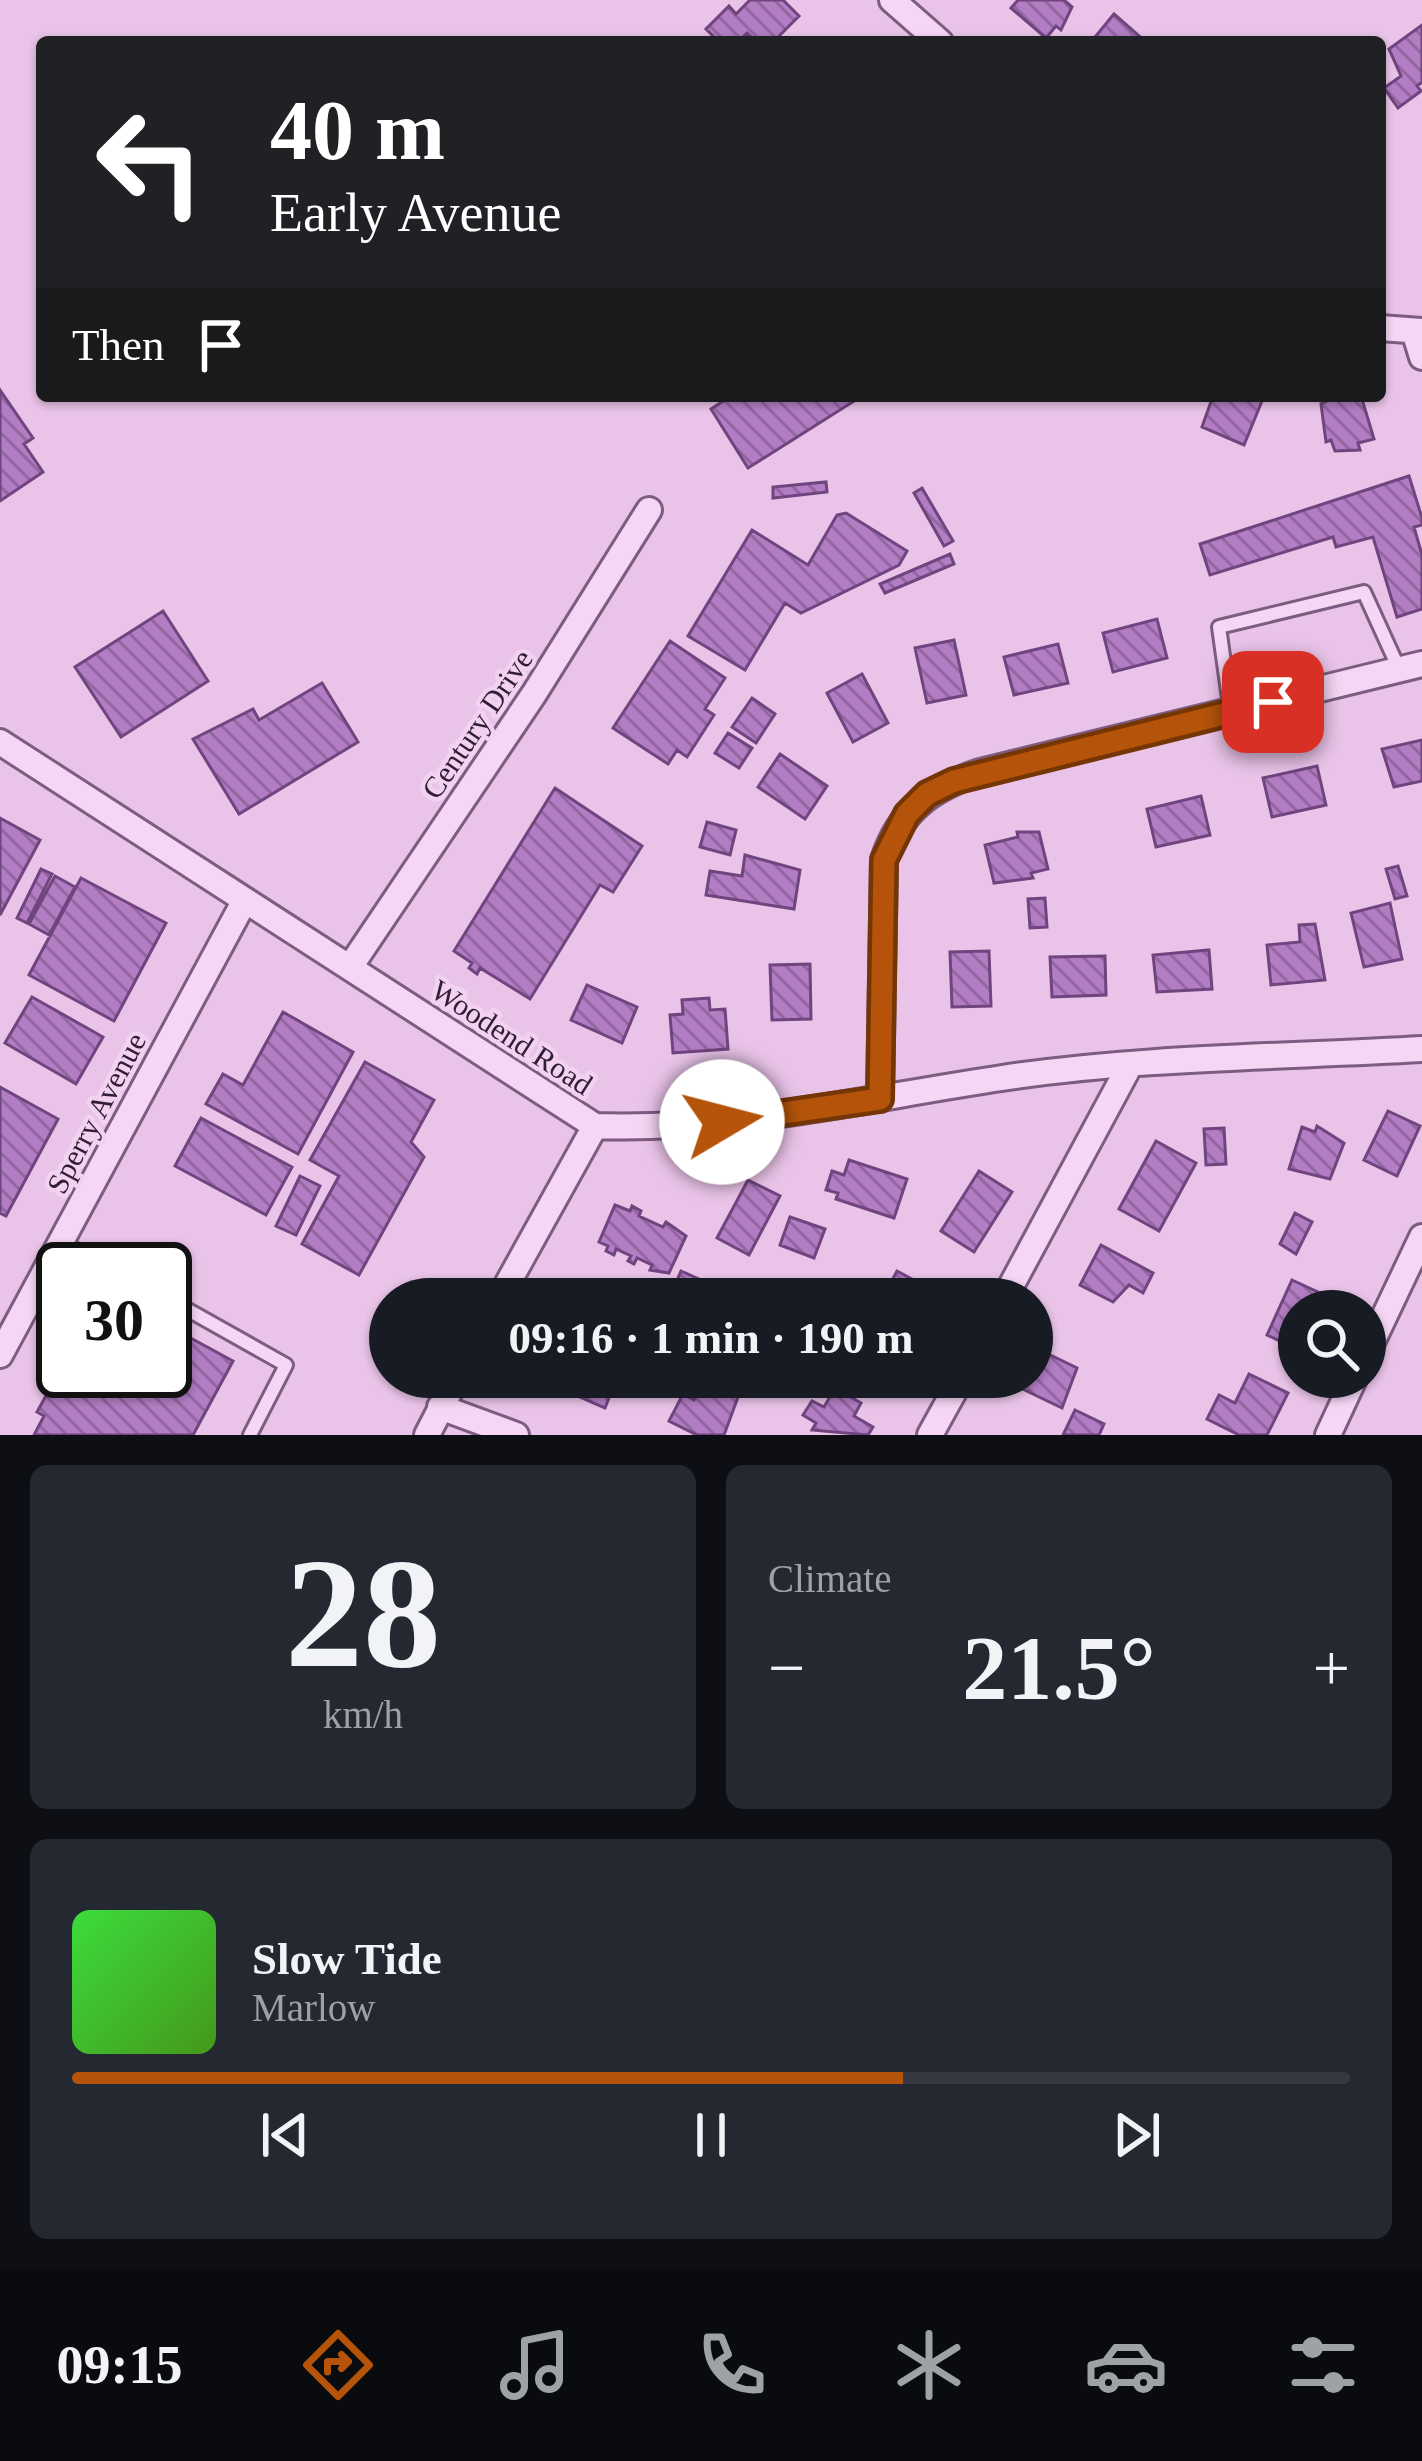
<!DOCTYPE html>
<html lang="en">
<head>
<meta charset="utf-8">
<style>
  :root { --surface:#171b24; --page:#242831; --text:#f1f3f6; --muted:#9ea1a6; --line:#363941; --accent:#b45309 }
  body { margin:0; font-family:"Times New Roman",serif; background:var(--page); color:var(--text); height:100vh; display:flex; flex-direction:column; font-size:45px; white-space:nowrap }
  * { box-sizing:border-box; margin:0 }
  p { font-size:39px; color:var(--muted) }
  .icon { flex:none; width:66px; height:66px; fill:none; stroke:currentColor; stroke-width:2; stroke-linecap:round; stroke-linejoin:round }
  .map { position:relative; height:1435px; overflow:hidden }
  .side { display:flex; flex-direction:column; gap:30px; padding:30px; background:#0d0f14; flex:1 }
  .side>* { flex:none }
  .top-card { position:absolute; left:36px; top:36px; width:1350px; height:366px; border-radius:12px; box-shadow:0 3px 9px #0004; background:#202124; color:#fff; overflow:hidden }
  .tools { position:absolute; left:1278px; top:1290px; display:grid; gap:24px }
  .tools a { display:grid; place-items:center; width:108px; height:108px; border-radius:50%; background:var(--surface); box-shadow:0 3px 9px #0004; font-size:60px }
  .speed { position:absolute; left:36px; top:1242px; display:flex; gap:24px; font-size:60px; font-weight:700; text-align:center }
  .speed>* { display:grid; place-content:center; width:156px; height:156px; border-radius:50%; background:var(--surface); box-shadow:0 3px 9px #0004; line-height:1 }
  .speed .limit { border:6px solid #111; border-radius:18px; background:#fff; color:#111 }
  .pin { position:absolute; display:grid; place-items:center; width:102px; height:102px; color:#fff; margin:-51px; border-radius:24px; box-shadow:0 6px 18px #0006 }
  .me { position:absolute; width:132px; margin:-66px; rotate:82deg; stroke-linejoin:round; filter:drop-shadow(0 0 9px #0008) }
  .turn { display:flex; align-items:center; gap:42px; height:252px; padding:0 36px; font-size:54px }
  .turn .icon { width:156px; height:156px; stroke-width:2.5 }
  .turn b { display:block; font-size:84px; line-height:102px }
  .then { display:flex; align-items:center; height:114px; padding:0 36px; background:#0003; gap:24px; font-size:45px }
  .big { font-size:90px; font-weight:700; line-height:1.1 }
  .side .tile { flex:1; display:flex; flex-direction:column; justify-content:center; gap:18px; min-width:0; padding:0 42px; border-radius:18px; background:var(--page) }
  .side .dial { align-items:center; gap:0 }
  .dial b { font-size:156px; line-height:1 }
  .song { display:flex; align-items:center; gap:36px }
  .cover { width:144px; height:144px; border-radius:18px; background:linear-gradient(135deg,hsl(120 70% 55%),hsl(100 70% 35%)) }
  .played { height:12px; border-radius:6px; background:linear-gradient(90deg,var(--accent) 65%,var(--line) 65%) }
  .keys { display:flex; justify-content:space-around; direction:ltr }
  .heat { display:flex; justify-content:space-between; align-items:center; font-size:66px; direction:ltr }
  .side .tiles { flex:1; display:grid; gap:30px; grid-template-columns:1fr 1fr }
  .tile:last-child { grid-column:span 2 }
  .trip { position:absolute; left:369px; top:1278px; width:684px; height:120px; border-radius:60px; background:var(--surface); box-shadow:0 3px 9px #0004; font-weight:700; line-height:120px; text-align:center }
  .tab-bar { display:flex; height:192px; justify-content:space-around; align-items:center; background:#090b0e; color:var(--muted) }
  .tab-bar .icon { width:84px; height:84px }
  .tab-bar .current { color:var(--accent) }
  .tab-bar b { font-size:54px; color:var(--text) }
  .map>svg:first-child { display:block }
  .building { fill:url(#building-back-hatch); stroke:#70447f; stroke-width:3 }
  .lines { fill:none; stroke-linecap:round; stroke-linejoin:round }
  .service-casing { stroke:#7d5c82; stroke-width:18 }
  .minor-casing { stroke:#7d5c82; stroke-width:30 }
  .service { stroke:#f5d6f4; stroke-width:12 }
  .minor { stroke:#f5d6f4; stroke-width:24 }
  .route-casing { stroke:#753606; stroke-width:30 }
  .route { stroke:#b45309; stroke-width:21 }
  .labels { text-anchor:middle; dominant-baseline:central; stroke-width:9; stroke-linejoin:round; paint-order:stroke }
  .street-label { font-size:30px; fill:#301e33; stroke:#f2d2f0 }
</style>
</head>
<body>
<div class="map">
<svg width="1422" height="1435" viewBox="0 0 1422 1435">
  <defs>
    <pattern id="building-back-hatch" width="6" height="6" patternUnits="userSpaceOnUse" patternTransform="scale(3)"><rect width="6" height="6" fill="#b37dc4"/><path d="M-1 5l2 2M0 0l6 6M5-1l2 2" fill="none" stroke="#9266a0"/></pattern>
  </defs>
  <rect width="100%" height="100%" fill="#e9c3e8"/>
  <!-- building -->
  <path class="building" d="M750,0H783L799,16L773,42H756L747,33L738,42H719L706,29L729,6L736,14Z
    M1018,0H1064L1072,7L1061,30L1056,26L1046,38L1011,8Z
    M1114,14L1146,42H1091Z
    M1422,25V82L1417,86L1421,91L1398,108L1384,88L1401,76L1389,49Z
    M0,390L33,438L24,444L43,472L0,501Z
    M731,396H862L748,468L711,409Z
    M1213,396H1264L1244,445L1202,427Z
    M1338,396L1362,399L1374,439L1358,443L1360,450L1335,451L1331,440L1326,442L1321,404Z
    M1409,476L1422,518V525L1414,527L1422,555V609L1397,617L1373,537L1336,547L1333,537L1210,575L1200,544Z
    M826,482L827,492L773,498V487Z
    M922,488L953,541L944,546L914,493Z
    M846,513L907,551L899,565L801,613L785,603L745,670L688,636L752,530L808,565L837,515Z
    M950,554L954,564L885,593L880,584Z
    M163,611L208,681L121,737L75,667Z
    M1157,619L1167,658L1113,672L1103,633Z
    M954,640L966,695L927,703L915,648Z
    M670,641L725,678L705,709L714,715L687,757L677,750L668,764L613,728Z
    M1058,644L1068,683L1014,695L1004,657Z
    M862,674L888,723L853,742L827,693Z
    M322,683L358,742L239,814L193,739L253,709L259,720Z
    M752,698L775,714L756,743L732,727Z
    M728,733L752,748L739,768L715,753Z
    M1422,740V781L1394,787L1382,749Z
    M780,754L827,786L805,819L758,787Z
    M1317,766L1326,805L1272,817L1263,778Z
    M555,788L642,846L613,892L600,885L530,999L480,968L477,974L469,968L472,963L454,951Z
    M1201,796L1210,835L1156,847L1147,809Z
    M0,818L40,840L0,915Z
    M707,822L736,830L730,855L700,847Z
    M1017,832H1039L1048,869L1031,873L1033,878L994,883L985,845L1018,837Z
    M745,855L800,870L794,909L706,895L710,871L742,876Z
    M1398,866L1407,896L1395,899L1386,869Z
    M41,869L52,874L27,923L17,918Z
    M55,876L75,887L49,935L29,924Z
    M81,878L166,923L114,1021L29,975Z
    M1045,898L1047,927L1030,928L1028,899Z
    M1390,903L1402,959L1364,967L1351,913Z
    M1315,924L1325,980L1271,985L1267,945L1300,942L1299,925Z
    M1209,950L1212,989L1157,992L1153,955Z
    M989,951L991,1006L952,1007L950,952Z
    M1105,956L1106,995L1052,997L1050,957Z
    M810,964L811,1019L772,1020L770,965Z
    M587,985L637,1007L622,1043L571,1020Z
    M32,997L103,1037L76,1084L5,1043Z
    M709,998L710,1010L725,1009L728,1049L673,1053L670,1015L683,1014L682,1000Z
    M283,1012L353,1052L298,1154L206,1104L223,1074L243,1085Z
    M365,1062L434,1100L411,1142L424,1157L359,1275L302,1244L339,1176L310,1160Z
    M0,1087L58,1119L6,1216L0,1213Z
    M1388,1111L1420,1126L1397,1176L1364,1160Z
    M201,1118L292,1167L266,1215L175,1166Z
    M1317,1126L1344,1143L1330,1179L1289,1169L1302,1127L1315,1132Z
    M1224,1128L1226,1164L1206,1165L1204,1129Z
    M1156,1141L1196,1163L1159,1231L1119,1209Z
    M849,1160L907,1179L894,1218L836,1199L838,1193L826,1190L832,1171L844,1175Z
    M979,1171L1012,1192L974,1252L941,1231Z
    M300,1176L320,1186L296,1235L276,1226Z
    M748,1180L780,1196L749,1255L717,1238Z
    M615,1205L630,1211L632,1206L641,1211L639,1216L663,1227L666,1222L686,1236L669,1273L650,1270L652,1265L637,1258L634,1264L628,1261L631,1256L616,1249L614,1255L606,1251L608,1246L599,1242Z
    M1295,1213L1312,1222L1296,1254L1280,1244Z
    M790,1217L825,1229L814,1258L780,1245Z
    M1101,1245L1153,1273L1143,1293L1129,1285L1113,1302L1080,1285Z
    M681,1271L712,1285L706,1299H669Z
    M897,1271L934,1291L929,1299H882Z
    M1292,1280L1331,1298L1325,1311H1299V1350L1267,1335Z
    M575,1281L613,1297L568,1299Z
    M165,1315V1324L233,1361L193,1435H34L44,1416L37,1412L63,1365V1371H165Z
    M1032,1346L1077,1368L1062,1408L1006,1381L1032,1377Z
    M1249,1374L1288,1393L1267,1435H1239L1207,1419L1219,1395L1235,1403Z
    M534,1377H617L605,1408Z
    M707,1377L741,1389L724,1435H697L669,1421L683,1394L694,1400Z
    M835,1388L861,1403L854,1416L873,1427L868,1435L812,1430L816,1423L803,1415L812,1401L824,1407Z
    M1075,1410L1104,1424L1099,1435H1063Z"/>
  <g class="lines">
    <defs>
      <path id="service" d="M1231,713L1219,627L1364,592L1399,669
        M61,1242L112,1269
        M165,1297L286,1365L250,1435"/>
      <path id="minor" d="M892,0L940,42
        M1380,328L1422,331
        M1414,331L1422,357
        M0,742L595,1126C732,1131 867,1098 1002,1078C1141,1057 1283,1057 1422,1049
        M350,967L534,694L649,510
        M880,1099L884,860C900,810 932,788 980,772L1422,664
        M499,1299L595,1126
        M1004,1299L1130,1065
        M0,1355L245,900
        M1365,1357L1422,1237
        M440,1407L516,1435
        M427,1435L457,1377
        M930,1435L962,1377
        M1328,1435L1355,1377"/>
    </defs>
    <!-- service casing -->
    <use href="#service" class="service-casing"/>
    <!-- minor casing -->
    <use href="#minor" class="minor-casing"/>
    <!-- service -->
    <use href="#service" class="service"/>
    <!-- minor -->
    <use href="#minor" class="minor"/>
  </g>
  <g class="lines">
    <defs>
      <path id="route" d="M722,1122L880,1099L884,860L907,814L927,794L954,781L1273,702"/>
    </defs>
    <!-- route casing -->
    <use href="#route" class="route-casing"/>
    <!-- route -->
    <use href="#route" class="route"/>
  </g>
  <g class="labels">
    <!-- street labels -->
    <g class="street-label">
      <text transform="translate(477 724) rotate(-56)">Century Drive</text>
      <text transform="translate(512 1037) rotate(33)">Woodend Road</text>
      <text transform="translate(96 1113) rotate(-62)">Sperry Avenue</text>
    </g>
  </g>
</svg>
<div class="tools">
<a><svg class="icon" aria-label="search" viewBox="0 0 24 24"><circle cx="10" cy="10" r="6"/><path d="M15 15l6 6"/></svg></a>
</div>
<div class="speed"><div class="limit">30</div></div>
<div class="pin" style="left:1273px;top:702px;background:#d93025"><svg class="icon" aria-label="arrive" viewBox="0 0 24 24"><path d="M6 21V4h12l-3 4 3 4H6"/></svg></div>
<svg class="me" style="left:722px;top:1122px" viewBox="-20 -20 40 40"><circle r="19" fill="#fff"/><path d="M0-13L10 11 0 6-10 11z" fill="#b45309"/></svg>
<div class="trip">09:16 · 1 min · 190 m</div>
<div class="top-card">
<div class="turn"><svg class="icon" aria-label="left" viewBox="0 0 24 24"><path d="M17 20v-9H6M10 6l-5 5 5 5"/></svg><div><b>40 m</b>Early Avenue</div></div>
<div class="then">Then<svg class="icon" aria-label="arrive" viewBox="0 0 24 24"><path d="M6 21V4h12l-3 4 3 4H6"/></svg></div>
</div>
</div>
<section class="side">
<div class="tiles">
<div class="tile dial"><b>28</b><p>km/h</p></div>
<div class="tile"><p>Climate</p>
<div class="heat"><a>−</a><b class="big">21.5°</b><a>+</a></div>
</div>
<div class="tile">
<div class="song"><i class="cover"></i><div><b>Slow Tide</b><p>Marlow</p></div></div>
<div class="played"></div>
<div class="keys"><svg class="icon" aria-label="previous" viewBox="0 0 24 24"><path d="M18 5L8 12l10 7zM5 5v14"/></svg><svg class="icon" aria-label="pause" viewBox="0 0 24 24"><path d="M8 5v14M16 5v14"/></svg><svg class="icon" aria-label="next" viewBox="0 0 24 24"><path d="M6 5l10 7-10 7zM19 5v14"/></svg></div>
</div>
</div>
</section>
<nav class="tab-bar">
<b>09:15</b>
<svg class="icon current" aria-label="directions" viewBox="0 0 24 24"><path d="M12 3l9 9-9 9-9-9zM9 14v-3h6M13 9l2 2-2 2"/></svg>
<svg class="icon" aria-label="music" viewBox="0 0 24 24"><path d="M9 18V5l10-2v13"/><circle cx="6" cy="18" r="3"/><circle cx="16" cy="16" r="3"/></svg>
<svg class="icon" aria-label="phone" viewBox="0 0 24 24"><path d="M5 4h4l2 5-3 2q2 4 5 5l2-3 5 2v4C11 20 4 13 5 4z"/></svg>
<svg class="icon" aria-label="climate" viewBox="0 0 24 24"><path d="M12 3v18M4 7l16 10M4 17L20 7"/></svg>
<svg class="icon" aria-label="car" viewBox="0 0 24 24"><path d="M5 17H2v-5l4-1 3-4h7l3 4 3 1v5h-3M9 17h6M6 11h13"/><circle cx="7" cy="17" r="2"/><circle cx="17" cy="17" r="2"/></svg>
<svg class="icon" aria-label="filters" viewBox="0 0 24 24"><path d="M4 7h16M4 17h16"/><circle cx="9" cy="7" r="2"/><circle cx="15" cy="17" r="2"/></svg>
</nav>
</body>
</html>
